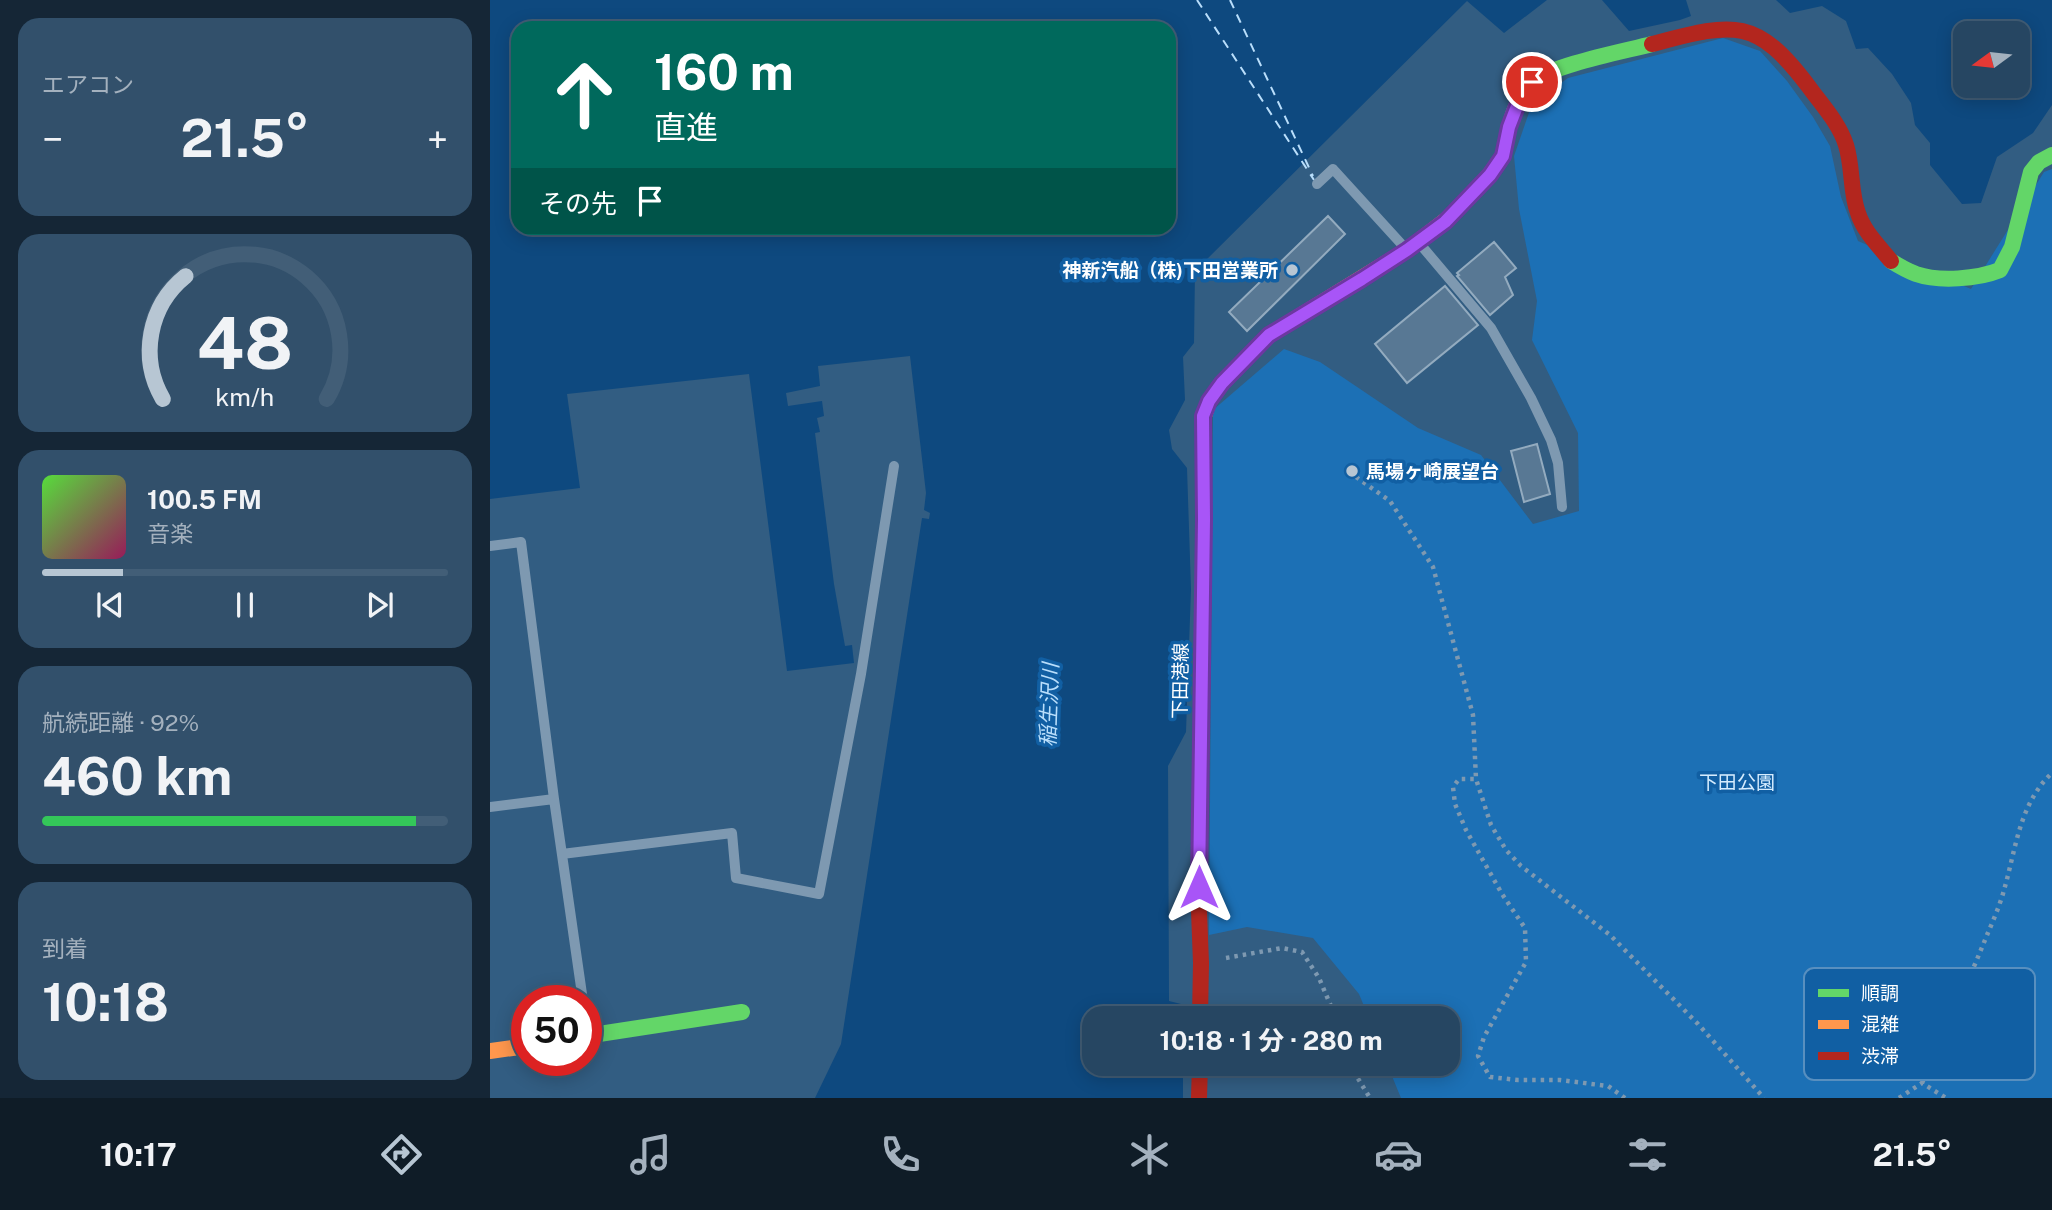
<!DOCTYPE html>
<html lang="ja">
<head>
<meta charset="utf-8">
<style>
  :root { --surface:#264662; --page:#32506b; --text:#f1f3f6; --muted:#a4b1be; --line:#425e77; --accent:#b7c6d3 }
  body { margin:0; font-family:"Public Sans","Noto Sans JP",sans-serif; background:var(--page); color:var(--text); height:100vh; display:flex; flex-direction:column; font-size:26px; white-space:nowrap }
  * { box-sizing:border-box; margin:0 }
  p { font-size:23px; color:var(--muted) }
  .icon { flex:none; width:38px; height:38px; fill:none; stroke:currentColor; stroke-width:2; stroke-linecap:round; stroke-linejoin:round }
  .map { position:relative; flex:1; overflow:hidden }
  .details { display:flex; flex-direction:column; gap:18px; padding:18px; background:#152636; width:490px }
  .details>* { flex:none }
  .banner { position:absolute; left:21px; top:21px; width:665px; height:214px; border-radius:21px; box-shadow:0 4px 18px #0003,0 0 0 2px var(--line); background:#00695c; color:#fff; overflow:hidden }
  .needle { width:46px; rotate:255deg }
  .buttons { position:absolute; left:1463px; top:21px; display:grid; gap:14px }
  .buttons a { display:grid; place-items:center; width:77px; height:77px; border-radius:14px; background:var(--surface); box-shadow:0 4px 18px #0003,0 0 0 2px var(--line); font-size:35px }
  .speed { position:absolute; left:21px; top:985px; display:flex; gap:14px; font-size:35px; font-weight:700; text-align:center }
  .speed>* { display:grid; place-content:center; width:91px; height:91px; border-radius:50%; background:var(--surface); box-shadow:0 4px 18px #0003,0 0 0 2px var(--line); line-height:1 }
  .speed .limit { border:10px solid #d22; background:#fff; color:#111 }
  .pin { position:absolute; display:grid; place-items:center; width:60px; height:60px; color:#fff; margin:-30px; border:4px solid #fff; border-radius:50%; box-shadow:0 2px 7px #0007 }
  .me { position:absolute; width:77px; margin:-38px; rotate:0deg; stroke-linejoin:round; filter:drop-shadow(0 0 5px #0008) }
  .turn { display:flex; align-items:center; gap:24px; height:147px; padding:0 28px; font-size:32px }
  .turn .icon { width:91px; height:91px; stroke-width:2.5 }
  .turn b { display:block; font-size:49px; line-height:60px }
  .then { display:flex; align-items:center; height:66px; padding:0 28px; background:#0003; gap:14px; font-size:26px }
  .big { font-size:52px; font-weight:700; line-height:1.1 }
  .details .widget { flex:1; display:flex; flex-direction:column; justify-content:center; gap:10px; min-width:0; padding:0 24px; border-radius:21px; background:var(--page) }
  .details .dial { align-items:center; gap:0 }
  .dial svg { height:182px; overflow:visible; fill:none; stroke:var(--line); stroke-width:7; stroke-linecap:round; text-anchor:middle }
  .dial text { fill:var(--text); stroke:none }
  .song { display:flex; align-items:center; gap:21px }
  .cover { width:84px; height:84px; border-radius:10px; background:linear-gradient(135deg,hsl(110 70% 55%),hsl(330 70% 35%)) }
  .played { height:7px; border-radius:4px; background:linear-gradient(90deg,var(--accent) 20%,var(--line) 20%) }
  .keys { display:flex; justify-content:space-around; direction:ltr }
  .heat { display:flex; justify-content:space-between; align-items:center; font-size:38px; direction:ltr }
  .charge { height:10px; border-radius:5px; background:linear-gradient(90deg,#34c759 92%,var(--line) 0) }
  .trip { position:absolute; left:592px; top:1006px; width:378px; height:70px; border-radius:21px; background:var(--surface); box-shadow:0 4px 18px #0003,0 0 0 2px var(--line); font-weight:700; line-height:70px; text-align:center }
  .menu { display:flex; height:112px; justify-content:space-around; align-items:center; background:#0f1c27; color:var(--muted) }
  .menu .icon { width:49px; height:49px }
  .menu .on { color:var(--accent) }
  .menu b { font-size:32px; color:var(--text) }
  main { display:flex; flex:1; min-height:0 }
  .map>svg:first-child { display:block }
  .green { fill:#1c70b5 }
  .water { fill:#0e497f; fill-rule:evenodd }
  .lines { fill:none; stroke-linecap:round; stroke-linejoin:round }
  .ferry { stroke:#b9defb; stroke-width:2; stroke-dasharray:9 7; stroke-linecap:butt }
  .building { fill:#587894; stroke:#93abbf; stroke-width:2 }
  .path { stroke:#7e99b1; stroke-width:4.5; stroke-dasharray:3.5 5; stroke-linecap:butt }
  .lane { stroke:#7e99b1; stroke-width:10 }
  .fast { stroke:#63d668; stroke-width:16 }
  .slow { stroke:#ff974d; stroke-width:16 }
  .jam { stroke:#b3261e; stroke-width:16 }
  .route-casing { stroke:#6d37a1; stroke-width:18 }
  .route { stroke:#a855f7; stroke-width:12 }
  .poi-dot { fill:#b7c6d3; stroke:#115fa3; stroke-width:2.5 }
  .labels { text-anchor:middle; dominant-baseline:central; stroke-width:7; stroke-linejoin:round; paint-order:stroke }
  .poi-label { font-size:19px; font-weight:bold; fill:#fff; stroke:#115fa3; text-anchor:end }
  .street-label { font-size:19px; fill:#fff; stroke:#115fa3 }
  .park-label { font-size:19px; fill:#d5ecfe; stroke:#115fa3 }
  .water-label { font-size:21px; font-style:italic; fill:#b9defb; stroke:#115fa3 }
  .key { fill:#115fa3; stroke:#588fbf; stroke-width:2 }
  .key-label { font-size:19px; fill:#fff }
</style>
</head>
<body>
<main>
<section class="details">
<div class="widget"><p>エアコン</p>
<div class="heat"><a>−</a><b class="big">21.5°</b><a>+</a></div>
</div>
<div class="widget dial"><svg viewBox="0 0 100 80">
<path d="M14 69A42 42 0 1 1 86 69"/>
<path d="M14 69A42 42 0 0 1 24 15" stroke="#b7c6d3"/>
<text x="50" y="56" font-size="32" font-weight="700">48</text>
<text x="50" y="72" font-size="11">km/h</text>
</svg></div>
<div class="widget">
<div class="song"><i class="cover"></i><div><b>100.5 FM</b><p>音楽</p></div></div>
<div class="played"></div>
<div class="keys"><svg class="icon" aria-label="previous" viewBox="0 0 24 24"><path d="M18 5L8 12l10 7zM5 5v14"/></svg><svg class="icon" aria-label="pause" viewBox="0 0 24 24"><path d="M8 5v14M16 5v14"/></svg><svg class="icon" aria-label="next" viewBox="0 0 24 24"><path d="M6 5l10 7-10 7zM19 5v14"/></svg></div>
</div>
<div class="widget"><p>航続距離 · 92%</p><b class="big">460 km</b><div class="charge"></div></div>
<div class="widget"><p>到着</p><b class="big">10:18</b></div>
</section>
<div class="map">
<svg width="1562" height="1098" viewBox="0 0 1562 1098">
  <rect width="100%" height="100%" fill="#325d82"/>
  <!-- green -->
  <path class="green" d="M1233,38L1270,51L1297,81L1323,117L1340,146L1351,197L1368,241L1481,289L1554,172L1562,169V1098H911L897,1064H957V1018H879L869,994L823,938L757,927L719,935L723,410L794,349L830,362L928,428L991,455L1043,524L1089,511L1088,433L1042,340L1047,301L1029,209L1024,156L1042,104L1078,78Z"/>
  <!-- water -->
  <path class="water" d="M0,0H1057L1014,33L977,1L705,271L704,343L693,357L695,400L679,430L682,449L697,468L701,589L696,732L678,766L679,1001L695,1005L694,1018H604V1064H693V1098H325L351,1044L432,518L439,519L440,513L434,510L436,493L420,356L328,366L330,386L296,393L298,406L332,401L334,416L327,418L330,432L325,433L344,584L355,646L362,645L364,663L297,671L259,374L77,394L90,488L0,499ZM28,28H679V228H28Z
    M1112,0H1196L1201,16L1190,20L1139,31Z
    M1286,0H1562V105L1543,133L1507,157L1491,203L1472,204L1440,165V143L1425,125L1421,103L1402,74L1378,48L1366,49L1356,21L1332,6L1300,13ZM1528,33V86H1475V33Z"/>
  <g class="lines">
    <!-- ferry -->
    <path class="ferry" d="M707,0L824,180
      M740,0L823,176"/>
  </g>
  <!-- building -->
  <path class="building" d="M838,216L855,234L757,331L739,312Z
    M1004,242L1026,268L1015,277L1023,295L1000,315L967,276L969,275L967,273Z
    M955,286L988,325L917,383L885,344Z
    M1047,444L1060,494L1034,502L1021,451Z"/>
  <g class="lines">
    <!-- path -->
    <path class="path" d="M866,477L900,501L943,567L983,715L986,779
      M736,958L792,948L812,952L829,978L846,1018
      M859,1064L880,1098
      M1432,1083C1454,1034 1477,985 1497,935C1503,921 1510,905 1514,890C1526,849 1529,804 1562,773
      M1135,1098L1118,1086L1070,1080H1028L1000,1077L988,1056L994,1037L1036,962L1035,928L1012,894L976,830L965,804L963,787L969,779H986L1001,825L1016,850L1031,866L1120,935L1208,1024L1274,1098
      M1409,1098L1432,1083L1456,1098"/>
    <!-- lane -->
    <path class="lane" d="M827,184L843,169L915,248
      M930,244L1001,328L1041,398L1061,440L1068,463L1072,507
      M0,546L31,542L64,799L93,1001
      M0,807L64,799
      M72,854L242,833L246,878L329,894L371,674L404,466"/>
    <!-- fast -->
    <path class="fast" d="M961,216C978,198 998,180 1011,159C1016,150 1016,138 1019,128C1023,112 1031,91 1044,81C1062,65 1136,51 1162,44
      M1401,261C1409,266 1418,271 1426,274C1449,282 1488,279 1510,270L1522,247L1541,172L1549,162L1562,155
      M96,1036L252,1012"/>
    <!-- slow -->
    <path class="slow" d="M714,549V416L719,401L732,383L779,335L917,250L961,216
      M0,1051L37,1046"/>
    <!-- jam -->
    <path class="jam" d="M1162,44C1243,23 1265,15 1319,87C1332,105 1349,123 1356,145C1363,167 1360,192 1368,213C1374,232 1389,246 1401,261
      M710,1018L711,963L709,911L714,549
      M709,1098L710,1064"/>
  </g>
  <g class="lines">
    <defs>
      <path id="route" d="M709,887L714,519L713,416L719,401L732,383L779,335L872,279L917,250L955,222L1000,175L1013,156L1019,127L1029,101L1042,82"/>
    </defs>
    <!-- route casing -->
    <use href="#route" class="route-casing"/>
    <!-- route -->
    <use href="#route" class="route"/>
  </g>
  <!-- markers -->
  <g class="poi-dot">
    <circle cx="802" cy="270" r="7"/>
    <circle cx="862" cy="471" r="7"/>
  </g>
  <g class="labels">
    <!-- poi labels -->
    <g class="poi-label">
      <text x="788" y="270">神新汽船（株)下田営業所</text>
      <text x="876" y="471" text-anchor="start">馬場ヶ崎展望台</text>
    </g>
    <!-- street labels -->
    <g class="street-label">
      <text transform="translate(690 681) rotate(-89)">下田港線</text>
    </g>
    <!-- park labels -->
    <g class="park-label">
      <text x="1247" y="782">下田公園</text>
    </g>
    <!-- water labels -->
    <g class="water-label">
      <text transform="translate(559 705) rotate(-88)">稲生沢川</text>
    </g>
  </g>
  <!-- legend -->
  <rect x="1314" y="968" width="231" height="112" rx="10" class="key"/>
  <rect x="1328" y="989" width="31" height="8" fill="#63d668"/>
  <rect x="1328" y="1020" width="31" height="9" fill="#ff974d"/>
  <rect x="1328" y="1052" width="31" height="8" fill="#b3261e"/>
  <g class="key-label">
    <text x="1371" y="1000">順調</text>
    <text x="1371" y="1031">混雑</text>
    <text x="1371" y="1063">渋滞</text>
  </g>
</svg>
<div class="buttons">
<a><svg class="needle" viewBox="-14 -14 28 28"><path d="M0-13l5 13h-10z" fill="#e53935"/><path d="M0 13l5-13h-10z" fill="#a4b1be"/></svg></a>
</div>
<div class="speed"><div class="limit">50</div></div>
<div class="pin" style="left:1042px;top:82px;background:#d93025"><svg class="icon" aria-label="arrive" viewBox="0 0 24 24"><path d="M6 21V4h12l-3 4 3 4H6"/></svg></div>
<svg class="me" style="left:709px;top:887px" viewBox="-20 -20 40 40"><path d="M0-17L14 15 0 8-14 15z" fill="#a855f7" stroke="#fff" stroke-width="4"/></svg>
<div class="trip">10:18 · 1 分 · 280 m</div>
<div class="banner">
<div class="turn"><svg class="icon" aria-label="ahead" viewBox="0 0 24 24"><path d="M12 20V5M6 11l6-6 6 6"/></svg><div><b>160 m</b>直進</div></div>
<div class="then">その先<svg class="icon" aria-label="arrive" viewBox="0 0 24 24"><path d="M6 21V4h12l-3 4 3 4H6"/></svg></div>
</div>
</div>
</main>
<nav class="menu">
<b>10:17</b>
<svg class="icon on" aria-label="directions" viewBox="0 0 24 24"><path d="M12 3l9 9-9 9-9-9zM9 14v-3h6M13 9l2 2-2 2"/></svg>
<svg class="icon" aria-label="music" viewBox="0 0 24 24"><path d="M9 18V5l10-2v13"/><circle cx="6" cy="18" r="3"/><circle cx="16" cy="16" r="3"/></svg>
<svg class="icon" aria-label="phone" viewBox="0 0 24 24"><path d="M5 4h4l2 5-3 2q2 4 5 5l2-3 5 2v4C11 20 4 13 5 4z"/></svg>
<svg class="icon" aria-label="climate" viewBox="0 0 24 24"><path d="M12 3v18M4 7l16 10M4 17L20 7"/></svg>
<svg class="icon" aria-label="car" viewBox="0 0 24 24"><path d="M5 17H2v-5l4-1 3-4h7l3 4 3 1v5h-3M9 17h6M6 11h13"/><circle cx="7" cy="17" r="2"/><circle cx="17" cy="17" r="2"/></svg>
<svg class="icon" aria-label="filters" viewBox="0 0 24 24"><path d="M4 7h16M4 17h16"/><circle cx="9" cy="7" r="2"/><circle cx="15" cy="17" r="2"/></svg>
<b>21.5°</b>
</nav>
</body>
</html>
